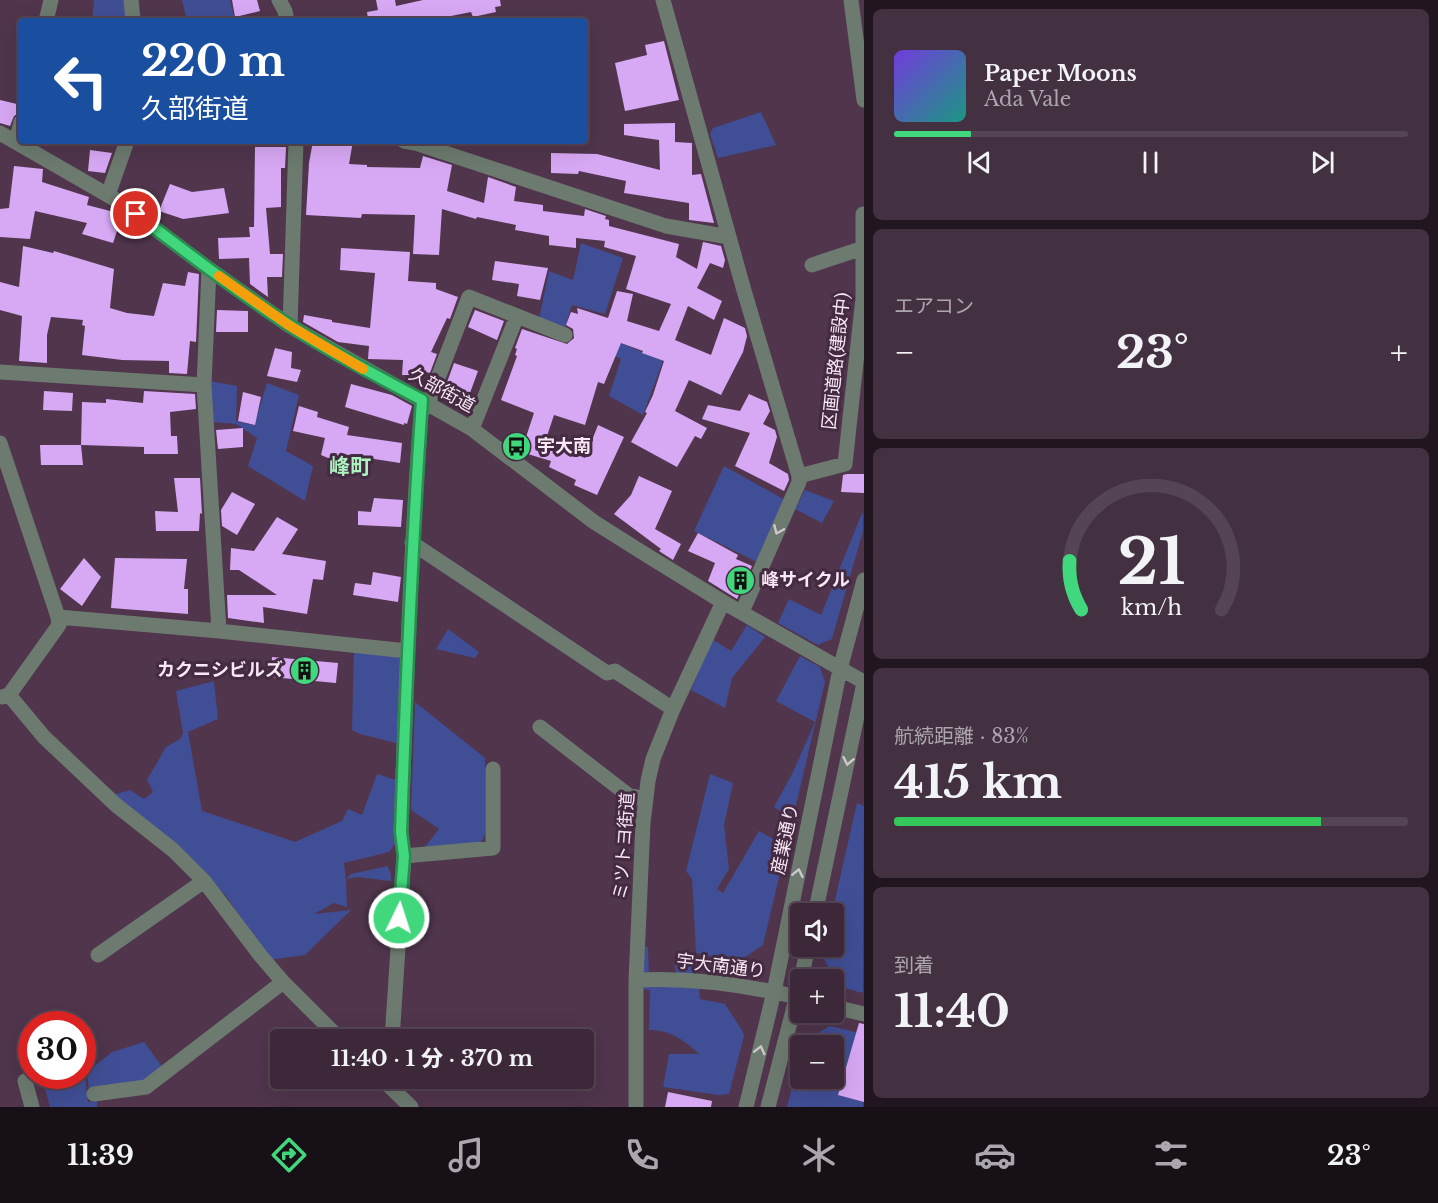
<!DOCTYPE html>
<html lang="ja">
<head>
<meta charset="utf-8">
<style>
  :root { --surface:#3c2839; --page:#433041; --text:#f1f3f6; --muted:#aca6ae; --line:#554453; --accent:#41d77c }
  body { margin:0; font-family:"Libre Baskerville","Noto Sans JP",serif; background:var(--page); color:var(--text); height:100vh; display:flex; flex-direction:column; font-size:22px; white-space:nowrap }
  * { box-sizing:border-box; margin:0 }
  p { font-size:20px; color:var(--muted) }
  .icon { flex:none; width:33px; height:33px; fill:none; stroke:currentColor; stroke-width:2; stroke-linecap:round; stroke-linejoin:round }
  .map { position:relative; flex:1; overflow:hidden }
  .panel { display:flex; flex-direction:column; gap:9px; padding:9px; background:#21161f; width:574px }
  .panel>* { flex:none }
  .hud { position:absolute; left:18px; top:18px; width:570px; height:126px; border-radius:6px; box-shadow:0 6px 24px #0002,0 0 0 2px var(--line); background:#1a4fa0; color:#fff; overflow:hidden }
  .tools { position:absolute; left:790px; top:903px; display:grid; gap:12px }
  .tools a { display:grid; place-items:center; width:54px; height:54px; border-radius:6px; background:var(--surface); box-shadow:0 6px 24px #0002,0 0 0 2px var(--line); font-size:30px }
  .speed { position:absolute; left:18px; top:1011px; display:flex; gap:12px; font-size:30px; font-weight:700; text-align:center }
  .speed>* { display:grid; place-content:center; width:78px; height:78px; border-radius:50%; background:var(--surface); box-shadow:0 6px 24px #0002,0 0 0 2px var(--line); line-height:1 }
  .speed .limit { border:9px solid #d22; background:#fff; color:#111 }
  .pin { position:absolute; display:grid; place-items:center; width:51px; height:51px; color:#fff; margin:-26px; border:3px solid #fff; border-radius:50%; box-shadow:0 2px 6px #0007 }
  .me { position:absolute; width:66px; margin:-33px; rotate:4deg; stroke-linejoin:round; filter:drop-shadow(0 0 4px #0008) }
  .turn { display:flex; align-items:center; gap:21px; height:126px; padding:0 24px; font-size:27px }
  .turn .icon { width:78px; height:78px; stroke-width:2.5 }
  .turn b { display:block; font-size:42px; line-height:51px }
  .big { font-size:45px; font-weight:800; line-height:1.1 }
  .panel .card { flex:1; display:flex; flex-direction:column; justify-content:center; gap:9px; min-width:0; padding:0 21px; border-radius:9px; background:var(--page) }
  .panel .dial { align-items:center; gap:0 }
  .dial svg { height:156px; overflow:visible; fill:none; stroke:var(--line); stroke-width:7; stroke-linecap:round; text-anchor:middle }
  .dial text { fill:var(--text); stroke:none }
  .song { display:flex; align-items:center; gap:18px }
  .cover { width:72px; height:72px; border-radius:9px; background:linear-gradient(135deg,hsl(260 70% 55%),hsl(170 70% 35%)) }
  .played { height:6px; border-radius:3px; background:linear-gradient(90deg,var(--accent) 15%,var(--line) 15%) }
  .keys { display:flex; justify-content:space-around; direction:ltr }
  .heat { display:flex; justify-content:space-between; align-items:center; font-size:33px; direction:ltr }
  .charge { height:9px; border-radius:4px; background:linear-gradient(90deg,#34c759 83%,var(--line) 0) }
  .trip { position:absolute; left:270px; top:1029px; width:324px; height:60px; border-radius:6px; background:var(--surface); box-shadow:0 6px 24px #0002,0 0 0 2px var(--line); font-weight:800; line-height:60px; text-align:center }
  .menu { display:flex; height:96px; justify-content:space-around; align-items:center; background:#181017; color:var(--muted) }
  .menu .icon { width:42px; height:42px }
  .menu .selected { color:var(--accent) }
  .menu b { font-size:27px; color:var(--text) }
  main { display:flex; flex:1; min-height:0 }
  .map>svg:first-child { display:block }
  .green { fill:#404e95 }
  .building { fill:#d7a8f4 }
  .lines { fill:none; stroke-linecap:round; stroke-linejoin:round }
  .minor { stroke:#6c7a6f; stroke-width:15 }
  .oneway { stroke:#cfc7ce }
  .route-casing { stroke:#2a8c51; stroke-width:15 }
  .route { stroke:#41d77c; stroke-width:10 }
  .slow { stroke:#f59e0b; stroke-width:10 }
  .labels { text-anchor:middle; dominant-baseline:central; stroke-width:6; stroke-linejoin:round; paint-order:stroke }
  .street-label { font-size:18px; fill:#f9e8f6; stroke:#452b41 }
  .poi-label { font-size:18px; font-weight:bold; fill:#f9e8f6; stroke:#452b41; text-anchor:start }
  .quarter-label { font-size:21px; font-weight:bold; fill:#acf3bf; stroke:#452b41 }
</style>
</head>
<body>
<main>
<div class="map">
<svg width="864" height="1107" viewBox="0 0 864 1107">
  <rect width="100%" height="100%" fill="#50354c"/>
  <!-- green -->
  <path class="green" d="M94,0H139L141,21H92Z
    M182,0H230L235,21H187Z
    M761,112L776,145L718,158L710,134L713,128Z
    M581,243L623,258L605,314L572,305L563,334L538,324L549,271L573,280Z
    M600,334L663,361L643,415L609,396L621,359L596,346Z
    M210,381L237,386L236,421L254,425L267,383L299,395L286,451L313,466L305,501L248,466L257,438L236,424L212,422Z
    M724,466L787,501L759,563L694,531Z
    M805,490L834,501L822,523L795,509Z
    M862,513L863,514V531L832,639L818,645L778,623L789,599L821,615Z
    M747,625L765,637L732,678L725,708L691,690L712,639L731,651Z
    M448,629L479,652L475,658L436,649Z
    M354,651L397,655L402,661L400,744L360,734L352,730Z
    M800,656L820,667L825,682L763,945L738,962L696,953L692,879L686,871L710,774L733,783L724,825L729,869L717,889L723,893L759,831L779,842L790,818L774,807L793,772L815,722L776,701Z
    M214,681L218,719L188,732L202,811L295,842L342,821L348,809L362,815L377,774L399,781L395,844L389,852L344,863L346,879L351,874L388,866L391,875V881L357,877L346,879L347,907L334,903L314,914L351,910L305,955L269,960L226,896L175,844L113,795L130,790L144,799L153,792L147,780L166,747L180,739L183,733L176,691Z
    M415,702L485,758V835L481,842L424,848L439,829L411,810Z
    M857,803L864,806L863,993L840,987L822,956L824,947L834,946V914L832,913Z
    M632,945L648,947L649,978L677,984L675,965L697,964L700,999L725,1004L743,1032L744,1036L729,1094L718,1095L663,1087L669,1054H699C686,1041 668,1029 649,1030L650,990L632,987Z
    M830,1026L863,1034V1107H787L801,1052V1078H834V1046L803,1045L804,1041Z
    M144,1042L164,1069L141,1085L89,1092L87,1072L112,1052Z
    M83,1060L88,1102L97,1101V1107H50L42,1076H82Z"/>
  <!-- building -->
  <path class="building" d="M232,0H257L260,11L235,17Z
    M376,0H395L396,6L423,0H500L501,6L495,7L496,12L473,17L471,12L426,21H401L400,17L368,19L367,12L378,10Z
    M664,41L679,100L625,111L615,63L647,55L645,45Z
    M0,100L21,105L19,113L14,116L10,126L0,123Z
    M675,123V142L692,143V175L701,174L714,223L689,220V203L624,193L626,181L579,171L578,174L551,173V153L597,154L660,170L659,140L624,135V124Z
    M313,141H353L349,164L367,165V167L420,168L423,156L452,165L447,191L484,203L488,177L516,187L514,201L543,205V211L584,216L585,209L606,216L605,219L609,220V226L679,244L676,257L697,269L703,242L721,246L725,260L723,268L710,263L697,288L722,301L714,320L688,306L675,340L711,355L724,318L745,328L747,336L743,352L721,395L689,380L675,411L707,428L701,439L695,436L677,467L631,442L647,413L645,412L653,395L664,361L642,353L643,351L621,343L604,384L598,382L585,425L554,415L545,442L585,458L598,425L624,437L597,495L574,485L576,480L549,467L551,461L521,452L534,413L501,400L517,356L515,355L517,349L515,348L522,329L567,344L574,338L573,329L566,325L571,312L578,314L577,308L608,318L617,291L633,294L627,321L659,331L671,304L626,289L636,256L604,247L605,241L576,238V248L549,245V236L515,230L516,225L477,217L476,219L442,209L439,255L413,254L415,215L362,214L361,218L306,215L309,163Z
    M255,147H286L285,168H281V207L266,208L270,254H283L282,277H267L268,297L250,284L249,258L219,259L218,238L250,237L249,227H254Z
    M90,150L112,153L105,173L88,171Z
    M14,166L43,169L42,182L89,197L87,205L118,213L122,216L113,243L82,234L87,223L35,211L30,239L0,237V209L9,208Z
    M170,184L192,192L224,188L229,213L183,219L159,211Z
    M23,246L53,253L54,251L114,269L110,308L127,313L154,316L163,283L185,286L188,272L199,274L196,342L190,341L187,374L169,373V361L122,360L82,355L85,326L82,325L83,320L51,317L47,335V363L19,361L22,316L0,310V282L19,287Z
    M341,248L410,252L408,281L436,283V289L458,297L450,319L447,318L431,352L437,354L430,373L417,370V375H402L403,360L368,359L369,346L338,342L303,322L304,315L332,320V322L370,328L375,273L340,270Z
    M495,261L548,268L540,300L517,296L519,284L492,280Z
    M217,310L248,311V332H216Z
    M475,310L504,321L497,340L468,327Z
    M275,348L292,352L291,368L301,370L297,382L267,376Z
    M454,363L478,371L470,393L446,385Z
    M351,384L392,395L412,406L407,424L404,423V425L345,407Z
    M44,391L73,393L72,411L43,410Z
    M144,391L195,394L196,409L170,412L171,436H177L178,454H144V447L81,445L82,402L106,403V399L143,403Z
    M243,392L261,397L255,425L238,421Z
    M749,394L767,402L770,411L763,424L775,430L777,437L769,463L788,474L789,480L784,491L735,466L750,433L702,419L708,405L740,411Z
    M299,406L318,412L317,417L349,427L347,435L402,443L400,463L342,454L340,463L321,455L325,438L293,431Z
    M243,428V447L218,449L216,430Z
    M40,445H81L83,465H41Z
    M847,474H864V493L841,492L843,475Z
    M639,476L672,491L655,529L681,544L673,560L659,551L661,549L614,514L631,495Z
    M174,478H200L202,514L200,513L199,531H156L155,511L178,512Z
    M232,492L255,504L237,535L222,526L221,510Z
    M374,498L403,500L401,527L358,525V511L371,512Z
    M277,517L298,529L282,554L326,561L323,580L313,579L307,614L263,607L264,623L228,618L227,595H277L239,570H230L231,548L254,551Z
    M698,533L738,555L736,559L752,566L737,599L708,581L715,563L688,551Z
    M84,558L101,577L82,606L60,589Z
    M115,558L187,559L184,589H188V614L111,608Z
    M373,572L401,577L398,602L353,595L355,583L371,585Z
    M272,657L338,663L336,683L271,677Z
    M859,1023L864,1024V1102L838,1095Z
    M668,1092L712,1101L711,1107H665Z"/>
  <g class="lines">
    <!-- minor -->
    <path class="minor" d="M131,0L133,21
      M279,0L285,11L287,21
      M663,0L743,287L799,476V482L742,612
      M851,0L864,100
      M46,21L51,0
      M0,133L118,201L209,269L290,326L472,429L594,522L648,556L723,602L864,682
      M404,141L415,143L666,226L729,237
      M16,142L21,122
      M108,195L127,141
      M812,265L863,248
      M209,269L204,385L219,631
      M290,326L296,141
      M0,372L204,385
      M428,404L469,297L565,335
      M472,429L517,316
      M0,443L58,617L59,625L9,695L2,697
      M799,476L845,464L863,298V214
      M412,543L607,673L615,671L673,709
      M58,617L219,631L407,651
      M9,695L44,737L116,805L173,850L204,881L260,955L283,982L341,1040
      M540,727L628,795L645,799
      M404,856L493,848V769
      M815,914L864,683
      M98,955L204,881
      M636,980C692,977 747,985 801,998
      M801,980L808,946
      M834,1007L864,1014
      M392,1040L404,856L401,832C406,688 411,544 422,400
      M381,1078L411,1107
      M25,1081L32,1107
      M94,1094L146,1087L283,982
      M636,1107V980L643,823L648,781L653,759L673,709L723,602
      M746,1107L774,992L840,669L864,580
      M768,1107L801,980"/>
  </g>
  <!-- one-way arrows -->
  <defs><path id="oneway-chevron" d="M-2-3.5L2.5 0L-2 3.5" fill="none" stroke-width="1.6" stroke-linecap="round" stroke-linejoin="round" transform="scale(1.5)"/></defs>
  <g class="oneway">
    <use href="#oneway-chevron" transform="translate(778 530) rotate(113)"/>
    <use href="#oneway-chevron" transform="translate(848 761) rotate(102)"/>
    <use href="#oneway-chevron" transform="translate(798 873) rotate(-78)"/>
    <use href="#oneway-chevron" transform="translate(760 1050) rotate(-76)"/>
  </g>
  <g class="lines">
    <defs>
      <path id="route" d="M136,214C186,252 237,291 289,325C332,353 377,376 422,400C412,544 406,688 401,832L404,856L399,918"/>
    </defs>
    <!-- route casing -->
    <use href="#route" class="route-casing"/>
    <!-- route -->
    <use href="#route" class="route"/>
    <!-- slow -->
    <path class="slow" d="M219,276L290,326L363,369"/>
  </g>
  <!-- icons -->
  <defs>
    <symbol id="bus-disc" viewBox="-11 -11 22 22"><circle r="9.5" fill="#41d77c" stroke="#452b41"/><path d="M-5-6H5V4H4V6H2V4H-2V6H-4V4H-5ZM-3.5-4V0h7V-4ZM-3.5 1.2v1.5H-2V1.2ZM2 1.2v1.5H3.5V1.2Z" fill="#111"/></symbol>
    <symbol id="building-disc" viewBox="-11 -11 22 22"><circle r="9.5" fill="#41d77c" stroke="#452b41"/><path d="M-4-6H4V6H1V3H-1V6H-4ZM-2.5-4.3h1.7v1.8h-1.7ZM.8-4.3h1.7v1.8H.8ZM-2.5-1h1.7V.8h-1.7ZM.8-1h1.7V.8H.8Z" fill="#111"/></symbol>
  </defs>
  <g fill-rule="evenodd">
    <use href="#bus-disc" x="500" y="430" width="33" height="33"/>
    <use href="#building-disc" x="724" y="564" width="33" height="33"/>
    <use href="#building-disc" x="288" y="654" width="33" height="33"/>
  </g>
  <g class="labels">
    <!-- street labels -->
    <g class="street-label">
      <text transform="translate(836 361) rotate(-84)">区画道路(建設中)</text>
      <text transform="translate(442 390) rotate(29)">久部街道</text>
      <text transform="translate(785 839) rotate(-78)">産業通り</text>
      <text transform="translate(624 846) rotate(-86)">ミツトヨ街道</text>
      <text transform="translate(721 966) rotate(7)">宇大南通り</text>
    </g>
    <!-- poi labels -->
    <g class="poi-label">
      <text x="537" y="446">宇大南</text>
      <text x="761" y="580">峰サイクル</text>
      <text x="283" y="670" text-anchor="end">カクニシビルズ</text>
    </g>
    <!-- quarter labels -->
    <g class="quarter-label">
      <text x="350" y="467">峰町</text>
    </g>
  </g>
</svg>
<div class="tools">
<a><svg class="icon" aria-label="sound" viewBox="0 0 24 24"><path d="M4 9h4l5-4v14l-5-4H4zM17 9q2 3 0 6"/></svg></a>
<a>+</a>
<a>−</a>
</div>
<div class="speed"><div class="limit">30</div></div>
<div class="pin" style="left:136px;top:214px;background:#d93025"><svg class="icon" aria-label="arrive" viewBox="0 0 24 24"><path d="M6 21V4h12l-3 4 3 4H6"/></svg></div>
<svg class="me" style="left:399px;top:918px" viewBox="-20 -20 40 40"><circle r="17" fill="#41d77c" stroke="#fff" stroke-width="3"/><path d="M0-11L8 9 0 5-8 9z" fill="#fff"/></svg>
<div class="trip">11:40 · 1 分 · 370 m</div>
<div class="hud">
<div class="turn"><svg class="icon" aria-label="left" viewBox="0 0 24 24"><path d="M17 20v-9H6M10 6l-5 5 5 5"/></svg><div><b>220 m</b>久部街道</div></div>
</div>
</div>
<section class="panel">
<div class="card">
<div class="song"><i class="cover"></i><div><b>Paper Moons</b><p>Ada Vale</p></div></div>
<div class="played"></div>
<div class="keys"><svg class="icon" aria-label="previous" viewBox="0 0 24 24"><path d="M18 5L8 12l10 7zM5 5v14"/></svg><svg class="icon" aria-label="pause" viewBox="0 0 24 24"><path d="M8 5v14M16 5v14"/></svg><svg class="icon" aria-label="next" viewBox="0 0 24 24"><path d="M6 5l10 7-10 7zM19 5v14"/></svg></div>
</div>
<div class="card"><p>エアコン</p>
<div class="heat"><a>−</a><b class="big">23°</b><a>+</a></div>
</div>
<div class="card dial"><svg viewBox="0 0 100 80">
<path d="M14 69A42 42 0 1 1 86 69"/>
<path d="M14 69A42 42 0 0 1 8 44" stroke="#41d77c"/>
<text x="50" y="56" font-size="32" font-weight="700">21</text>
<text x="50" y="72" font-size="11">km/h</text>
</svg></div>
<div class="card"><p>航続距離 · 83%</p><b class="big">415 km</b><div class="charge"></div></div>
<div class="card"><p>到着</p><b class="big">11:40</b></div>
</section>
</main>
<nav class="menu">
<b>11:39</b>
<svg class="icon selected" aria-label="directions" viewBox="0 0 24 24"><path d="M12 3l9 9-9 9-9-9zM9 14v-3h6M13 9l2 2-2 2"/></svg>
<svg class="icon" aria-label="music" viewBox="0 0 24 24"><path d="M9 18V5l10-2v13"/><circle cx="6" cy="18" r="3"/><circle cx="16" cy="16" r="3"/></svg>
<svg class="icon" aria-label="phone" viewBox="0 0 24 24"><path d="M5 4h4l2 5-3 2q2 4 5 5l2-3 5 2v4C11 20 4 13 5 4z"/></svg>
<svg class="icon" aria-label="climate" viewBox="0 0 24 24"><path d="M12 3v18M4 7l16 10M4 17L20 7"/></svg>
<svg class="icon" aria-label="car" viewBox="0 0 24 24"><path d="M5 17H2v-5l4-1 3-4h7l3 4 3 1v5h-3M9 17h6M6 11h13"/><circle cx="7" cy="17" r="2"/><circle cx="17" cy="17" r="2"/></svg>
<svg class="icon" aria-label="filters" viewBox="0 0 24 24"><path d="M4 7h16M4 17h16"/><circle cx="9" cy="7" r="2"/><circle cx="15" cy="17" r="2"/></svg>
<b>23°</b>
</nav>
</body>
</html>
